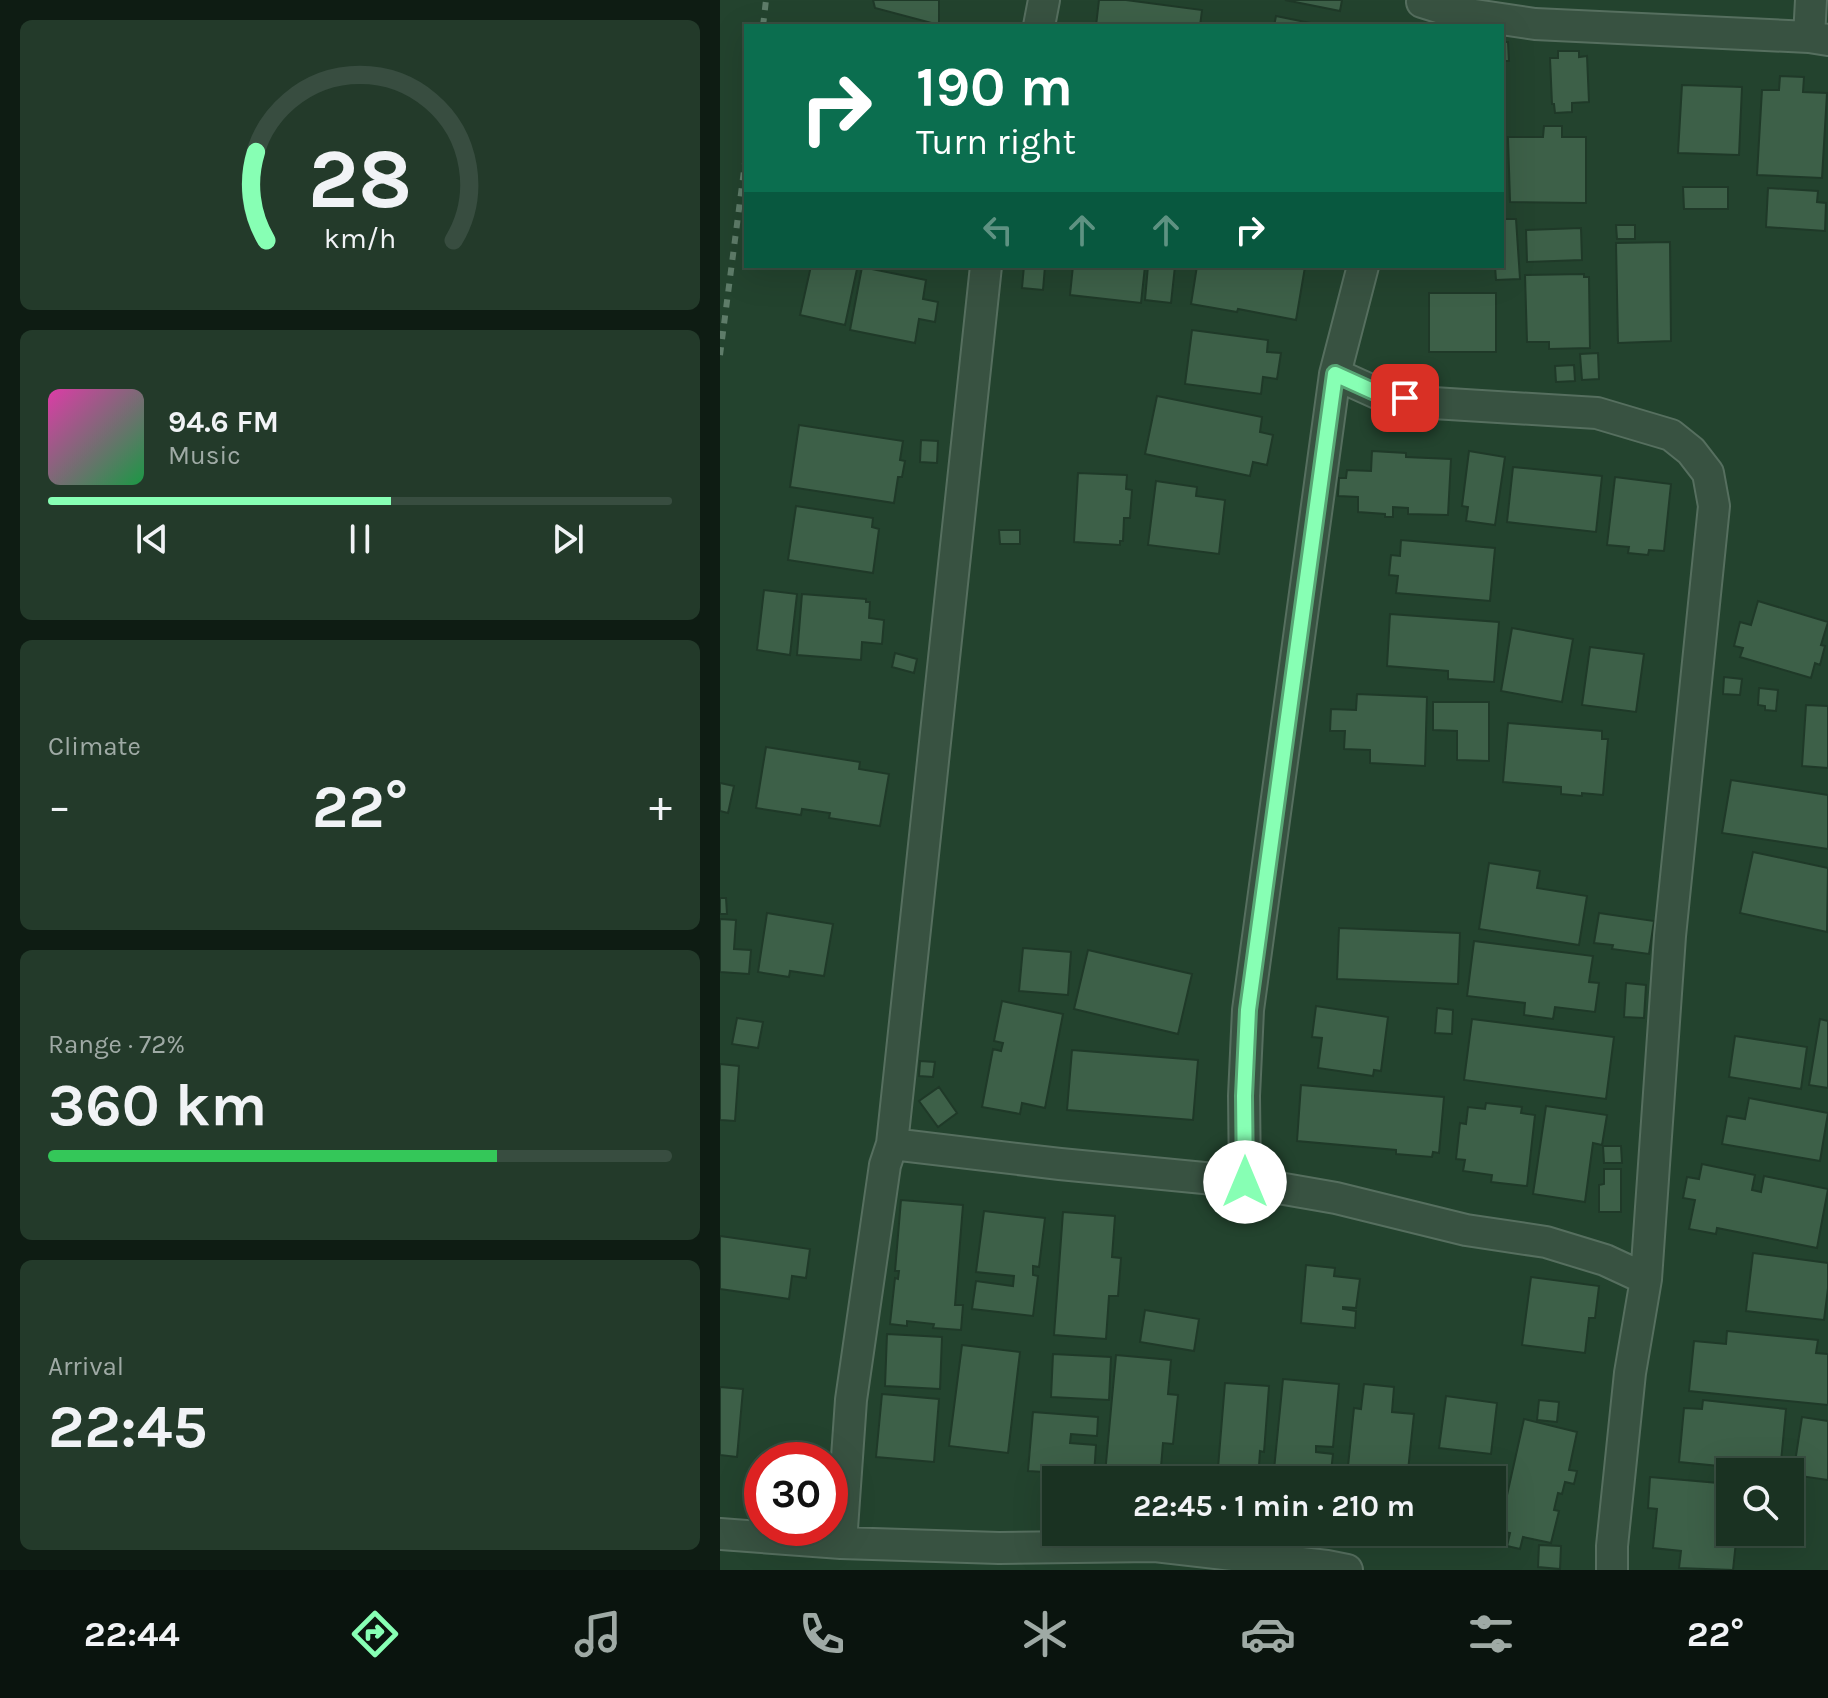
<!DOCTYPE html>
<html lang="en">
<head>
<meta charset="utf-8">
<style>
  :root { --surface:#1a3222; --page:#233a2a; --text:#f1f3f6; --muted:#9faaa5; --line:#384d40; --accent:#87ffb4 }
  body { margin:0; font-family:Karla,sans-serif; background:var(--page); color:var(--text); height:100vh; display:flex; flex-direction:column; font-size:30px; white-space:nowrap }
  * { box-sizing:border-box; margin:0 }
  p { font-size:26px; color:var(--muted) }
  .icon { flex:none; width:44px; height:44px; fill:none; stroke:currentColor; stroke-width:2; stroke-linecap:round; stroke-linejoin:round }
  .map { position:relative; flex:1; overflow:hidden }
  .drawer { display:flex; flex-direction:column; gap:20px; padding:20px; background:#0e1c13; width:720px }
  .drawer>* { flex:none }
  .hud { position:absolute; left:24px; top:24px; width:760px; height:244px; border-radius:0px; box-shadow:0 8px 32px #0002,0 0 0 2px var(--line); background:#0b6e4f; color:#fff; overflow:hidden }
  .tools { position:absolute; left:996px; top:1458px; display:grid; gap:16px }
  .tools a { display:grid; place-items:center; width:88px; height:88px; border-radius:0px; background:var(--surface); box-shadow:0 8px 32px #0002,0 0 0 2px var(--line); font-size:40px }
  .speed { position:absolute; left:24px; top:1442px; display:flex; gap:16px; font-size:40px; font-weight:700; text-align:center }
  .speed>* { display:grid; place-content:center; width:104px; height:104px; border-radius:50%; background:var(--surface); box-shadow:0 8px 32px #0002,0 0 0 2px var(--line); line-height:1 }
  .speed .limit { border:12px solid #d22; background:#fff; color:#111 }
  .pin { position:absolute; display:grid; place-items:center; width:68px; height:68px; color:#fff; margin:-34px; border-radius:16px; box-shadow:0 4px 12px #0006 }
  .me { position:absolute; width:88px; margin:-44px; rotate:0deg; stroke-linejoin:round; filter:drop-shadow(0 0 6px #0008) }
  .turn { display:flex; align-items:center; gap:28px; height:168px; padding:0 40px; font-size:36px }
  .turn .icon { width:104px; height:104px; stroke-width:2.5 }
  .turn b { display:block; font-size:56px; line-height:68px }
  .lanes { display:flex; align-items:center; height:76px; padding:0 40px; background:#0003; justify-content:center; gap:40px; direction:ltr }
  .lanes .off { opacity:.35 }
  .big { font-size:60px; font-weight:700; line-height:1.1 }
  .drawer .widget { flex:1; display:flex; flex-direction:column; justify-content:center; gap:12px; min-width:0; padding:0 28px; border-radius:12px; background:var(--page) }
  .drawer .dial { align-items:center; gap:0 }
  .dial svg { height:208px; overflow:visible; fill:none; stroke:var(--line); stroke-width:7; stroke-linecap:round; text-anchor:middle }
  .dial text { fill:var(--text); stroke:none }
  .song { display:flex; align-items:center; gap:24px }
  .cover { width:96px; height:96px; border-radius:12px; background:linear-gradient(135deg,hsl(320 70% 55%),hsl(140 70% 35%)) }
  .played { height:8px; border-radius:4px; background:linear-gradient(90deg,var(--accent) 55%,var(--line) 55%) }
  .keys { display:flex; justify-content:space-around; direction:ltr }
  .heat { display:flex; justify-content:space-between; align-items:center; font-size:44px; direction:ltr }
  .charge { height:12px; border-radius:6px; background:linear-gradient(90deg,#34c759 72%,var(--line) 0) }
  .trip { position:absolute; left:322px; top:1466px; width:464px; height:80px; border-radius:0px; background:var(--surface); box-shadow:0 8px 32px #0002,0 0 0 2px var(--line); font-weight:700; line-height:80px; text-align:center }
  .tabs { display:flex; height:128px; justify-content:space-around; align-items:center; background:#0a140e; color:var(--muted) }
  .tabs .icon { width:56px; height:56px }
  .tabs .on { color:var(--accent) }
  .tabs b { font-size:36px; color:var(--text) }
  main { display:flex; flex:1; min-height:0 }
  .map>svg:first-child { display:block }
  .building { fill:#3d6048; stroke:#1f3928; stroke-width:2 }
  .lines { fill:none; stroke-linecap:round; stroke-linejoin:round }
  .street-casing { stroke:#566f5f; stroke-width:34 }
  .street { stroke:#385241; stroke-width:30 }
  .rail { stroke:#5e7c69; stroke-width:6; stroke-dasharray:8 8; stroke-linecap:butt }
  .route-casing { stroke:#58a675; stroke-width:20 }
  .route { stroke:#87ffb4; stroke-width:14 }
</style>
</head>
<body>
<main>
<section class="drawer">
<div class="widget dial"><svg viewBox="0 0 100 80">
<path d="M14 69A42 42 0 1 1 86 69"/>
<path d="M14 69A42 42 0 0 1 10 35" stroke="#87ffb4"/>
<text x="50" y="56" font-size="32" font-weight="700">28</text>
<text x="50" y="72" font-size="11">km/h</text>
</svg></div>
<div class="widget">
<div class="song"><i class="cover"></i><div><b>94.6 FM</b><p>Music</p></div></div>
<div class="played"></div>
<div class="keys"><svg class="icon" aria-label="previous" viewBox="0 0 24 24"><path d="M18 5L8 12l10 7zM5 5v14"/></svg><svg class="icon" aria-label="pause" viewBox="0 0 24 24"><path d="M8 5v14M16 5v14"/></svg><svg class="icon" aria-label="next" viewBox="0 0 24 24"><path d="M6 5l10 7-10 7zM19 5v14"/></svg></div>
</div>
<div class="widget"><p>Climate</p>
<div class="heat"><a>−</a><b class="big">22°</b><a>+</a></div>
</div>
<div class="widget"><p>Range · 72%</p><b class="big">360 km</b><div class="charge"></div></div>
<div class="widget"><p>Arrival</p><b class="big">22:45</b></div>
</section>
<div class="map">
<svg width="1108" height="1570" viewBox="0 0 1108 1570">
  <rect width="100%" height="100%" fill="#23432e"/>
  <!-- building -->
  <path class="building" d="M153,0H219V25L155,8Z
    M379,0H406L482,10L480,26H376Z
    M565,0H622L620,11Z
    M556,16L605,26H554Z
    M782,42H788L789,61H782Z
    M838,51H859V57L867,56L869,102L852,103V112L835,113L834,104H832L830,58H838Z
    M1060,76L1084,77L1083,92L1107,93L1102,178L1037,175L1042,90H1059Z
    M962,85L1022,87L1019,155L958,153Z
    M824,126H842V137H866V203L790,202L788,137H823Z
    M963,187H1008V209H964Z
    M1048,188L1098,191L1097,202L1106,203L1105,231L1046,227Z
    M782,219H796L800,279L776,280L775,266H782Z
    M896,225H915V239H897Z
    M861,228L862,260L807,262L806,230Z
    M950,242L951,341L898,343L896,243Z
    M91,266H122L137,269L125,325L80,315Z
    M304,266H325L323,290L302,288Z
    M353,266H425L421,303L350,295Z
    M428,266H455L451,303L425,300Z
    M477,266L585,267L576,320L518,309L517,312L471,304Z
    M142,267L206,280L203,299L218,302L215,322L199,319L195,343L130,330Z
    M864,274V277H869L870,348L829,349V342H807L805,275Z
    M709,293H776V352H709Z
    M472,330L548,340L547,352L561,353L557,379L543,377L541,394L465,384Z
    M878,353L879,379L862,380L860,354Z
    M854,365L855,381L836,382L835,366Z
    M437,396L542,417L540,432L553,435L547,465L533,462L530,476L425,454Z
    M79,425L183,441L180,460L185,461L182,477H178L174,503L70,487Z
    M201,440L218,441L217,463L200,462Z
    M652,451L686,453V457L731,459L728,515L688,514V508L673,507V517H665V514L638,512V497L618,496L619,478H626L627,470L651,471Z
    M749,451L785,457L775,525L746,521L748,507L742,506Z
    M793,467L882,476L876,532L787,522Z
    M358,473L407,475L406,489L412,490L410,518H404L403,541H400V545L354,542Z
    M895,477L951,484L944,551L929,550L928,555L908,553L909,547L887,545Z
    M436,481L477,487L476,496L505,500L499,554L428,545Z
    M76,506L153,518L152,527L159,529L153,573L68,560Z
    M279,530H300V544H280Z
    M681,540L775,548L770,601L676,593L678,576L669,575L671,555L680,556Z
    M44,590L77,594L70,655L37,650Z
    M82,594L146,599V602H150L149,618L164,620L162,644L142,642L141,660L77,655Z
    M1038,601L1108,622L1101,645L1105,646L1100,665L1095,663L1091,678L1020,657L1023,648L1014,646L1020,622L1031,625Z
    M670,614L779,622L774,682L728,679V671L667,666Z
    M792,628L853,639L842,702L781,691Z
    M870,647L924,654L916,712L862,705Z
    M175,653L197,659L194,673L172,667Z
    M1004,677L1022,679L1020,695L1003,694Z
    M1039,688L1058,690L1056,711L1045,710V706L1038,705Z
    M637,694L707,697L705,766L650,763V750L624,749L625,731H610L611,709L636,710Z
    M713,702H769V761L737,760V731L713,730Z
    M1086,705L1108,706V768L1082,766Z
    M788,723L882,731V739H888L883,795L862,793V796L841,794V787L783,782Z
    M46,747L140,762L139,769L169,774L160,826L109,818L110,813L82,809L81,815L36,808Z
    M1011,780L1108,795V849L1002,833Z
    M0,783L14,786L8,813L0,811Z
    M1033,852L1108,868L1107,932L1020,913Z
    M769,863L820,871L817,888L867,896L859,945L759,929Z
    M0,898H6L7,914H0Z
    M47,913L113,924L104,976L70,971L69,977L38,972Z
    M879,913L934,921L929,954L892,949L893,945L874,943Z
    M0,919L16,920L14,949L31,950L29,974L0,972Z
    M619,928L740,933L738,984L617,979Z
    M754,941L873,956L869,982L879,983L875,1012L835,1007L833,1019L804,1015L805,1003L747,996Z
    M303,948L351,952L348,995L299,991Z
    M368,950L472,974L458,1034L354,1009Z
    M906,983L926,985L924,1018L904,1017Z
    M282,1001L343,1014L325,1108L302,1103L300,1114L262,1107L273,1049L281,1051L283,1043L274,1041Z
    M596,1006L668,1017L661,1071L654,1070L653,1076L598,1068L602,1038L592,1037Z
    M717,1008L733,1010L732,1034L715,1033Z
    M17,1018L43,1022L38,1048L12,1044Z
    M752,1019L894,1037L886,1099L744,1080Z
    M1100,1019L1108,1021V1088L1089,1085Z
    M1015,1036L1087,1047L1081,1089L1009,1077Z
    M352,1050L478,1060L473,1120L347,1110Z
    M200,1061L215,1062L213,1077L199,1076Z
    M0,1064L19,1066L15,1121L0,1120Z
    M581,1085L724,1097L719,1153L713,1152L712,1157L676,1154V1150L577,1141Z
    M219,1087L237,1113L218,1127L199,1101Z
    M1029,1098L1108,1113L1100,1161L1002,1144L1007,1116L1025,1119Z
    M766,1103L802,1107L801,1113L815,1115L807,1186L771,1182L772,1175L743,1171L745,1160L736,1159L740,1123L746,1124L748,1107L765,1109Z
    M826,1106L887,1115L882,1145L873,1143L865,1202L813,1194Z
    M883,1146H901L902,1163H884Z
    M982,1164L1035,1175L1032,1190L1041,1192L1044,1176L1108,1189L1097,1248L997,1228L996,1234L969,1229L975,1200L963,1198L967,1177L979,1179Z
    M884,1169H901V1212H879V1185L884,1184Z
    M181,1200L243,1205L235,1305H243L241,1330L213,1328L214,1324L187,1321V1326L170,1324L175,1278L178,1279L179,1271H175Z
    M264,1211L325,1218L319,1267L313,1266V1275L318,1276L313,1316L252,1309L256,1281L293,1286L294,1276L256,1272Z
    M343,1212L395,1216L392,1257L401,1258L398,1296H389L386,1339L334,1335Z
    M0,1236L90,1249L86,1278L72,1276L69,1299L0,1289Z
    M1033,1253L1108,1263V1288L1104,1320L1026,1311Z
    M586,1265L615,1268L614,1276L640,1279L636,1308L623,1307V1309L636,1311L635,1328L581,1323Z
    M811,1277L879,1286L875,1318H869L865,1353L802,1345Z
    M425,1310L479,1319L474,1351L420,1342Z
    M1007,1331L1098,1340L1096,1353L1108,1354V1405L969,1391L974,1341L1006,1344Z
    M167,1334L222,1337L220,1389L165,1386Z
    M242,1345L300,1352L288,1453L229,1446Z
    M333,1354L391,1357L389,1400L331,1397Z
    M396,1355L451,1360L448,1394L458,1395L453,1444L443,1443L440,1479L385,1474Z
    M563,1379L619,1384L613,1447L596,1446V1452L613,1454L610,1480H553Z
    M505,1383L549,1386L544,1452L540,1451L539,1466H543L541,1480H497Z
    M644,1384L674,1387L672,1412L694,1414L687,1480H642V1478L627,1476L634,1408L641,1409Z
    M0,1387L23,1389L17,1457L0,1455Z
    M162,1394L219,1399L214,1462L156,1457Z
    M726,1396L777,1403L771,1454L719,1448Z
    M819,1400L839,1402L837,1422L817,1420Z
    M983,1400L1066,1409L1060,1472L959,1462L964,1408L982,1409Z
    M313,1412L378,1417L377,1436L351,1434L350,1443L376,1445L374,1475L308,1471Z
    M1082,1417L1108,1421V1480L1073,1475Z
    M804,1419L857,1432L849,1470L857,1471L854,1484L845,1482L842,1494L838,1493L834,1510L839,1511L831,1543L803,1537L800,1549L787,1546L790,1533L779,1531Z
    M930,1477L1010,1484V1532H1017L1013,1570L959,1568L961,1551L933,1548L937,1509L928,1508Z
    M722,1532H772L770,1543L721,1537Z
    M819,1545L841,1546L840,1569L818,1567Z"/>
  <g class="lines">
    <defs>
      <path id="street" d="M702,2L734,12L815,24L1089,37L1108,40
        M319,26L324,0
        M1089,37L1091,0
        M615,374L657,393L713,403L877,413L951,435L971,451L988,473L994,506L950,936L926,1279L910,1373L892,1546V1570
        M172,1144L340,1164L525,1182L616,1198L746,1230L826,1242L885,1260L926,1279
        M525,1182L524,1096L528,1010L615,374L643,266
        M0,1534L121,1543L279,1548L435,1546L607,1566L627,1570
        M121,1543L131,1400L165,1165L172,1144L266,266"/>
    </defs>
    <!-- street casing -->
    <use href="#street" class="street-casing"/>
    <!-- street -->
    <use href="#street" class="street"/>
    <!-- rail -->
    <path class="rail" d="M43,26L46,0
      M0,355L26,155"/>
  </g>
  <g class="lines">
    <defs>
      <path id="route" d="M525,1182L524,1096L528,1010L615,374L657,393L685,398"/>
    </defs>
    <!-- route casing -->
    <use href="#route" class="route-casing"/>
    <!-- route -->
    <use href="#route" class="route"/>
  </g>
</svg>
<div class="tools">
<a><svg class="icon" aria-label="search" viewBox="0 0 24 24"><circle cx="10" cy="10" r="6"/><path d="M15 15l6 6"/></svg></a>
</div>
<div class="speed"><div class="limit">30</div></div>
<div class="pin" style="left:685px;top:398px;background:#d93025"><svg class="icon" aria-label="arrive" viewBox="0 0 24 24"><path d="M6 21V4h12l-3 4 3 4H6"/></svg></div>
<svg class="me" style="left:525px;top:1182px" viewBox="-20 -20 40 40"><circle r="19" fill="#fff"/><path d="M0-13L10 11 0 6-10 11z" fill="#87ffb4"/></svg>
<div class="trip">22:45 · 1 min · 210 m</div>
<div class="hud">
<div class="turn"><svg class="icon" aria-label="right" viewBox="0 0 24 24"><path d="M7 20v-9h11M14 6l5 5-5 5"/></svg><div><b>190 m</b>Turn right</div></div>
<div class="lanes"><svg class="icon off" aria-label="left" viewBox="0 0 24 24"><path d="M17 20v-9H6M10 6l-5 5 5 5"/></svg><svg class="icon off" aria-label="ahead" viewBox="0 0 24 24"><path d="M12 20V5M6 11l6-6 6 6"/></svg><svg class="icon off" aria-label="ahead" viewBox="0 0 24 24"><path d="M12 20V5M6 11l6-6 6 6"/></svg><svg class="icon" aria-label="right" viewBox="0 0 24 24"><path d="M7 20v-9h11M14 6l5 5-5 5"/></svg></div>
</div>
</div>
</main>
<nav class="tabs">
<b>22:44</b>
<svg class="icon on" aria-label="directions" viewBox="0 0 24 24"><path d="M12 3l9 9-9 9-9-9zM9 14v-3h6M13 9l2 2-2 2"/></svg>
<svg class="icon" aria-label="music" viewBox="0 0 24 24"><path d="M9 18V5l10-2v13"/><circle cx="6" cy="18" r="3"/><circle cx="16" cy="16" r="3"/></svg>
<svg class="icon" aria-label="phone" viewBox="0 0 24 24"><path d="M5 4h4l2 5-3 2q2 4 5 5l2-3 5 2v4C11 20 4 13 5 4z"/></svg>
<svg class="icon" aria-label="climate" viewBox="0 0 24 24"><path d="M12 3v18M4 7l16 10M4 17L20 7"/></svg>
<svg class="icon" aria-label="car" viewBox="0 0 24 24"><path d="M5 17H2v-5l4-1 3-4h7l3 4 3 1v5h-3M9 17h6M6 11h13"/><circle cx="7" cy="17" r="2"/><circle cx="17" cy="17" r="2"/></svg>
<svg class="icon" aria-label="filters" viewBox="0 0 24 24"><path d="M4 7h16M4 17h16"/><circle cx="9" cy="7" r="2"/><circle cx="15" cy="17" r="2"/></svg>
<b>22°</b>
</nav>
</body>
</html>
